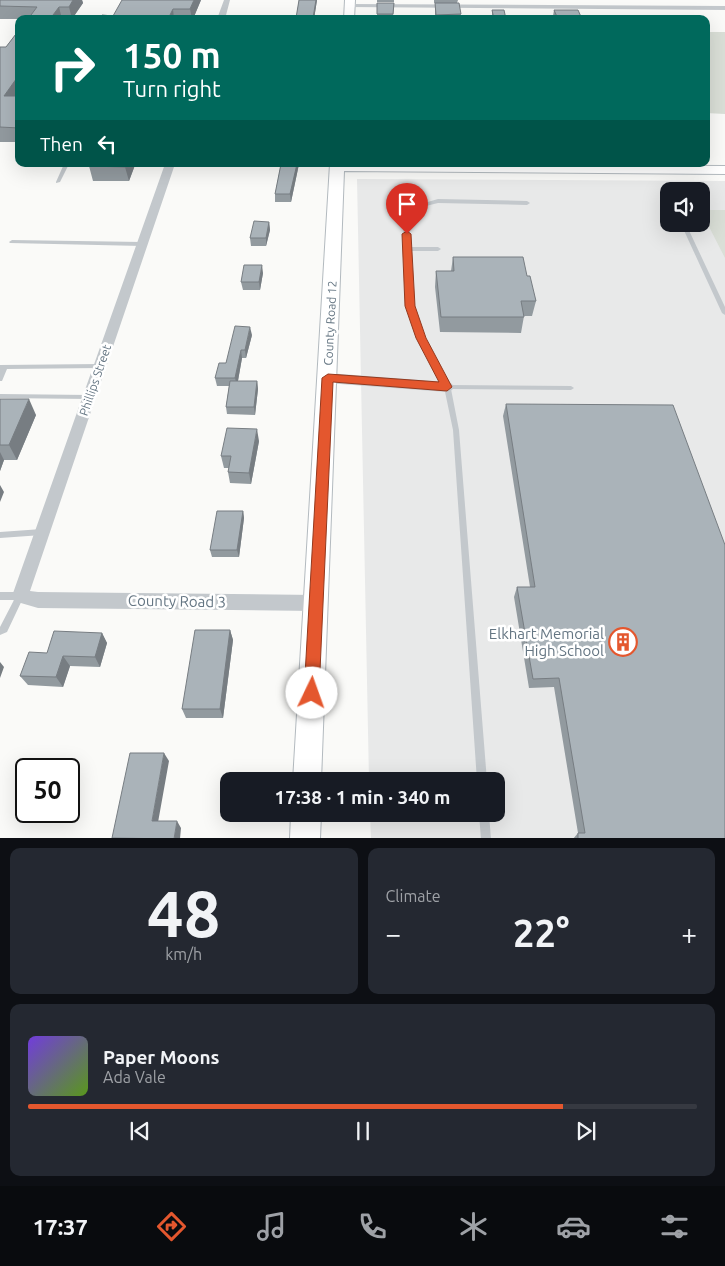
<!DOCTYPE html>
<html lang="en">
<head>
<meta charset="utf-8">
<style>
  :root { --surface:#171b24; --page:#242831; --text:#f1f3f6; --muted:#9ea1a6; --line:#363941; --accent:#e4572e }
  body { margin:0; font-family:Ubuntu,sans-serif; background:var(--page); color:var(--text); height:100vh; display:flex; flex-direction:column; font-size:19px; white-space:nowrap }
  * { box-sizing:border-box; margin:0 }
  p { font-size:16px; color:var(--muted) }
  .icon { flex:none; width:28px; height:28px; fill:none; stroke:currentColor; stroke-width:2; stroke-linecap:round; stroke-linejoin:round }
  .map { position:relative; height:838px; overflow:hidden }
  .details { display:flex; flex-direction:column; gap:10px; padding:10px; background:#0d0f14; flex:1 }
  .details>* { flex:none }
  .hud { position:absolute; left:15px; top:15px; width:695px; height:152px; border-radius:10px; box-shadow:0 5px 20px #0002; background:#00695c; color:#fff; overflow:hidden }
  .controls { position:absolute; left:660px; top:182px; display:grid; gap:10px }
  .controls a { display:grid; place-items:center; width:50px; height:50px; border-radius:10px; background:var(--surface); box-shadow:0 5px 20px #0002; font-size:25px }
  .speed { position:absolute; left:15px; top:758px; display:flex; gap:10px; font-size:25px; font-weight:700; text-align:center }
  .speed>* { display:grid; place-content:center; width:65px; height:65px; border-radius:50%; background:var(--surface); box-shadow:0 5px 20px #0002; line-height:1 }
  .speed .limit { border:2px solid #111; border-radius:8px; background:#fff; color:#111 }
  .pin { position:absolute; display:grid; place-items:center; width:42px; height:42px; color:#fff; margin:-51px -21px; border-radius:50% 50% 50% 0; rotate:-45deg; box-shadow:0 0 5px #0007 }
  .pin .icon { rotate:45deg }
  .me { position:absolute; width:55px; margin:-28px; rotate:3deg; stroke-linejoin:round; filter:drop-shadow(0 0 4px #0008) }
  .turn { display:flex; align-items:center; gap:18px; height:105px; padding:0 25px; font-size:22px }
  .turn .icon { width:65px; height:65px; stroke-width:2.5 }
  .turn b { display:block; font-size:35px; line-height:42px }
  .then { display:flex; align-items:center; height:48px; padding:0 25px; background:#0003; gap:10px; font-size:19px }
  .big { font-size:38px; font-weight:700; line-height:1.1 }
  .details .tile { flex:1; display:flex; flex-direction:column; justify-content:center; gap:8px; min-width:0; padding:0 18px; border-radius:10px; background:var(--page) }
  .details .dial { align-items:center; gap:0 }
  .dial b { font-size:65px; line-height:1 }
  .song { display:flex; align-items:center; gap:15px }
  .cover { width:60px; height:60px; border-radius:8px; background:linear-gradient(135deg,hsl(260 70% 55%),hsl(90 70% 35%)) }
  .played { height:5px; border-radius:2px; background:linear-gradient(90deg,var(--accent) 80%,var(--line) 80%) }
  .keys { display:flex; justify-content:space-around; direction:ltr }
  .heat { display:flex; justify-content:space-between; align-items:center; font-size:28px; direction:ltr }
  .details .tiles { flex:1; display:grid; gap:10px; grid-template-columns:1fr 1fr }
  .tile:last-child { grid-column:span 2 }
  .trip { position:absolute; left:220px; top:772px; width:285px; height:50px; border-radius:10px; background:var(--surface); box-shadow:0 5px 20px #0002; font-weight:700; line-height:50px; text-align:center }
  .tabs { display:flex; height:80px; justify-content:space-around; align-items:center; background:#090b0e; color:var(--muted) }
  .tabs .icon { width:35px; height:35px }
  .tabs .on { color:var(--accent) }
  .tabs b { font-size:22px; color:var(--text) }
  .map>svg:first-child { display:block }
  .built { fill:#e8e9e9; fill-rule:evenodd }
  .green { fill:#dadfd7 }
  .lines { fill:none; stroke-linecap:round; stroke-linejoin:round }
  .secondary-casing { stroke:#b3babf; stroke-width:2 }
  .lane { fill:#c3c8cc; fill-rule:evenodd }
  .street { fill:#c3c8cc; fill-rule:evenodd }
  .secondary { fill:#fff; fill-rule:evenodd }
  .wall { fill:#929a9f }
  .shaded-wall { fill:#777d82 }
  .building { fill:#aab3b9; stroke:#777d82 }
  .route { fill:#e4572e; stroke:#94391e }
  .labels { text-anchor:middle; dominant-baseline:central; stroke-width:5; stroke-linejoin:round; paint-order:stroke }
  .street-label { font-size:12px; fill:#657683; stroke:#fff }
  .near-street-label { font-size:15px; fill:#657683; stroke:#fff }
  .near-poi-label { font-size:15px; fill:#657683; stroke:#fff; text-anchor:end }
</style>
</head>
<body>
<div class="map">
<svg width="725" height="839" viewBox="0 0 725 839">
  <rect width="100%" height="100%" fill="#fafaf8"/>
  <!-- built -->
  <path class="built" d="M357,179L725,181V838H371L370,814H496V781H369ZM669,191H701V224H669Z"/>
  <!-- green -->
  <path class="green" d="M706,32H725V114L706,113Z
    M701,210H725V258L701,211Z"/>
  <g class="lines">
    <defs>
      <path id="secondary" d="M345,0H355L354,19H344Z
        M330,164L725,166V174L344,171L321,781H293Z
        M291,814H321L320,839H290Z"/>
    </defs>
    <!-- secondary casing -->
    <use href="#secondary" class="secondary-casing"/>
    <!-- lane -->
    <path class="lane" d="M64,164H73L68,166L60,182L56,183V182Z
      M438,199L527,201L530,203L527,205L438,203L418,208L409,218L410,247H438L441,249L438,251H410L413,306L424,338L449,385L571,386L574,388L571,390L451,389L459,430L487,781H477L453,430L444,387L418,338L407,306L403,218L414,206Z
      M681,224H686L725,307V315L722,313Z
      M12,240L142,242L145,244L142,246L10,243L9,242Z
      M100,364L103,366L100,368L7,369L2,381H0V365Z
      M0,394L89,395L92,397L89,399L0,398Z
      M42,529L45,530L46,532L45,534L42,535L0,538V532Z
      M0,592H20L23,593L24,596L7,632L0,635V627L14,600H0Z
      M479,814H489L491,839H481Z"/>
    <!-- street -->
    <path class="street" d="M224,0H230L225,19H217Z
      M350,4L725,6V10L348,7L346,6Z
      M165,164H175L30,591L38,592L316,595L322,598L324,603L322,608L316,611L38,608L14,601L12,596Z
      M327,373L447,382L452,384L454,387L452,390L447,392L327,383L322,381L320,378L322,375Z"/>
    <!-- secondary -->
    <use href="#secondary" class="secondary"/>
  </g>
  <!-- wall -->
  <path class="wall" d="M0,0H82L83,3L72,19H0Z
    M201,0L193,19H100Z
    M299,0H317L314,19H296Z
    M377,0H394V2H377Z
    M434,0H458L457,3H434Z
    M377,3H394L393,19H377Z
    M435,3L461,14L460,19H435Z
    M492,10L506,19H492Z
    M554,10L582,19H554L553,16Z
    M19,30V142H0V47H6Z
    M281,164H299L291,202H275V194Z
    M135,165L129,181H93L89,166Z
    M269,222L270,230L266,246H251L250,238Z
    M453,257L527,276L536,301L532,316H524L521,333L440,332L435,287L436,271H451Z
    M263,273L260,290H243L241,282Z
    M252,335L246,358H242L238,381H257L258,389L255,415L227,414L226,407L229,386H217L215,378L226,363Z
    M0,399L36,415L17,460H4L0,471Z
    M506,404L725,839H573L578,833L554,687L529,688L514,597L517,587H530L503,416Z
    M259,441L251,484L230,483L228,472L229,468H224L221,456Z
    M243,511L244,518L239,557H212L210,550Z
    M230,630L233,640L223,718H186L182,709Z
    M102,633L107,643L100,667L70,666L63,687L28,685L20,676L47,653Z"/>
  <!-- shaded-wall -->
  <path class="shaded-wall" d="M73,0H82L83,3L72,19L69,7Z
    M194,0H201L193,19H192L190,9Z
    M316,0H317L314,19H313Z
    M59,7L62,19H50Z
    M173,9L174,19H168Z
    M19,75V95L9,109L4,96Z
    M125,164H135V165L129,181L125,167Z
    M297,164H299L291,202L290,194Z
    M269,222L270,230L266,246V238Z
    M262,265L263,273L260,290L259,282Z
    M250,327L252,335L246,358L245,350Z
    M241,350L242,358L237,386L235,378Z
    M257,381L258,389L255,415L254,407Z
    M29,399L36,415L17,460L9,445Z
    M257,429L259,441L251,484L249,473Z
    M0,452L4,460L0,471Z
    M0,485L4,492L0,502Z
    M243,511L244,518L239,557L237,550Z
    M230,630L233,640L223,718L220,709Z
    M102,633L107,643L100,667L95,657Z
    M63,656L70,666L63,687L56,677Z
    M0,662L4,667L0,678Z
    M164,753L169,761L157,828L152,821Z
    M177,821L181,828L180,839H174Z"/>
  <!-- building -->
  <path class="building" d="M0,0H73L69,7H59L50,19H28L37,7L0,6Z
    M122,0H194L190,9H173L168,19H100L102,15L113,16Z
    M299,0H316L313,18H296Z
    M377,3H394L393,14H377Z
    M435,3H459L461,14L436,15Z
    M492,10H504L506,19H494Z
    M554,10H578L582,19H558Z
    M19,30V75L4,96H19V128L0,127V47H6Z
    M90,164H126L125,167L89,166Z
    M281,164H297L290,194H275Z
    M254,221L269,222L266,238H250Z
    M453,257H523L527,276H530L536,301H521L524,317H441L436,271H454Z
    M244,265H262L259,282H241Z
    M235,326L250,327L245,350H241L235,378H215L219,363H226Z
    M230,381H257L254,407H226Z
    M0,399H29L9,445H0Z
    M506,404L673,405L725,545V839H578V833H585L559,678L533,679L517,587H535Z
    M227,428L257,429L249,473L228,472L231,456H221Z
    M217,511H243L237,550H210Z
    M195,630H230L220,709H182Z
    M54,631L102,633L95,657L63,656L56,677L20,676L29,652L47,653Z
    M130,753H164L152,821H177L174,839L112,838Z"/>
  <!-- route -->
  <path class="route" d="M407,231L411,234L415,306L426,338L452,387L447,391L333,382L319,693L317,698L312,700L306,698L304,693L322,378L328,374L439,382L416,338L405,306L402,234Z"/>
  <!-- icons -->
  <defs>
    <symbol id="building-ring" viewBox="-11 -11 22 22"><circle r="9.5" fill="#fff" stroke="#e4572e" stroke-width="1.5"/><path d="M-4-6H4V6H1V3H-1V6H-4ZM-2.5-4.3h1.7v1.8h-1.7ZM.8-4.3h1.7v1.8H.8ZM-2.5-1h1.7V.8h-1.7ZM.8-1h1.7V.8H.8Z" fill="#e4572e"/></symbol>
  </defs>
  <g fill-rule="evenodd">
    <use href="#building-ring" x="607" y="626" width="32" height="32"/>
  </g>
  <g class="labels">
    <!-- street labels -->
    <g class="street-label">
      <text transform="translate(330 323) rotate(-87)">County Road 12</text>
      <text transform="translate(95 380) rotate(-71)">Phillips Street</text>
    </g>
    <!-- near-street labels -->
    <g class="near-street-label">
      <text transform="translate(177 601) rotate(1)">County Road 3</text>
    </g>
    <!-- near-poi labels -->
    <g class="near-poi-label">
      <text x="604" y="633">Elkhart Memorial<tspan x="604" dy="17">High School</tspan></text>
    </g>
  </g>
</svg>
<div class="controls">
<a><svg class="icon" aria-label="sound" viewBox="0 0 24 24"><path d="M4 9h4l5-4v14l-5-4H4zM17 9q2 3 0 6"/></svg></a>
</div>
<div class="speed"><div class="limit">50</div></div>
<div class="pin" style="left:407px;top:234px;background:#d93025"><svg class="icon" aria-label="arrive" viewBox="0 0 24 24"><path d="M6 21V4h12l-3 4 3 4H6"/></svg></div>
<svg class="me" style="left:312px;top:693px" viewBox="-20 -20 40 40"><circle r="19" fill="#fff"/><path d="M0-13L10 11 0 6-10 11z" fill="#e4572e"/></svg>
<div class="trip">17:38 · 1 min · 340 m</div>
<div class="hud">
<div class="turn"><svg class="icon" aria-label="right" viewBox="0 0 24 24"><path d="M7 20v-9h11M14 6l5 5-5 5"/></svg><div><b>150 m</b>Turn right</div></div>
<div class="then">Then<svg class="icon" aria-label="left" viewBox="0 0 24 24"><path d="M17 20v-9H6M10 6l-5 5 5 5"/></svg></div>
</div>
</div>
<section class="details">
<div class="tiles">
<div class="tile dial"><b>48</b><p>km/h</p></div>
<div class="tile"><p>Climate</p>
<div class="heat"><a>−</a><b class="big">22°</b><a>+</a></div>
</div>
<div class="tile">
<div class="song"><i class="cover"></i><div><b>Paper Moons</b><p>Ada Vale</p></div></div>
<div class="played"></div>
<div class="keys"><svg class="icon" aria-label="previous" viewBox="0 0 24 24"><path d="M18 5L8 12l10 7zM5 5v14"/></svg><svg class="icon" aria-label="pause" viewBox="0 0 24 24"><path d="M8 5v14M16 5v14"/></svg><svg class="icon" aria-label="next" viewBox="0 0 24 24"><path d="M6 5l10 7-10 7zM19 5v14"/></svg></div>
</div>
</div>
</section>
<nav class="tabs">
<b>17:37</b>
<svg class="icon on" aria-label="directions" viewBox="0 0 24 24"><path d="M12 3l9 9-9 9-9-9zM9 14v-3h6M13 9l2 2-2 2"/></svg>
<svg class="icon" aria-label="music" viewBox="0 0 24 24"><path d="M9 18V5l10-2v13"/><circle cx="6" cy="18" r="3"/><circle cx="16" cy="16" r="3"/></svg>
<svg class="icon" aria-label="phone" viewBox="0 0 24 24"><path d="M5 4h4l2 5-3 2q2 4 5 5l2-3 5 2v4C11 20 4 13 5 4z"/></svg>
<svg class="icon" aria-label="climate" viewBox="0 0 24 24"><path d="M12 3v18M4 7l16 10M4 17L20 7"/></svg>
<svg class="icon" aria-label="car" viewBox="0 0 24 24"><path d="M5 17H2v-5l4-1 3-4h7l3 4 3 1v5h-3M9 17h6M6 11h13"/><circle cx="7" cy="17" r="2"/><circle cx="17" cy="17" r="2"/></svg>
<svg class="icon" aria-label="filters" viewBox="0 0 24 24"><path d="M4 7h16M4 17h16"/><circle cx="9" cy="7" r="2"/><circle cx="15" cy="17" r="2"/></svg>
</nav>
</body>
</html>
